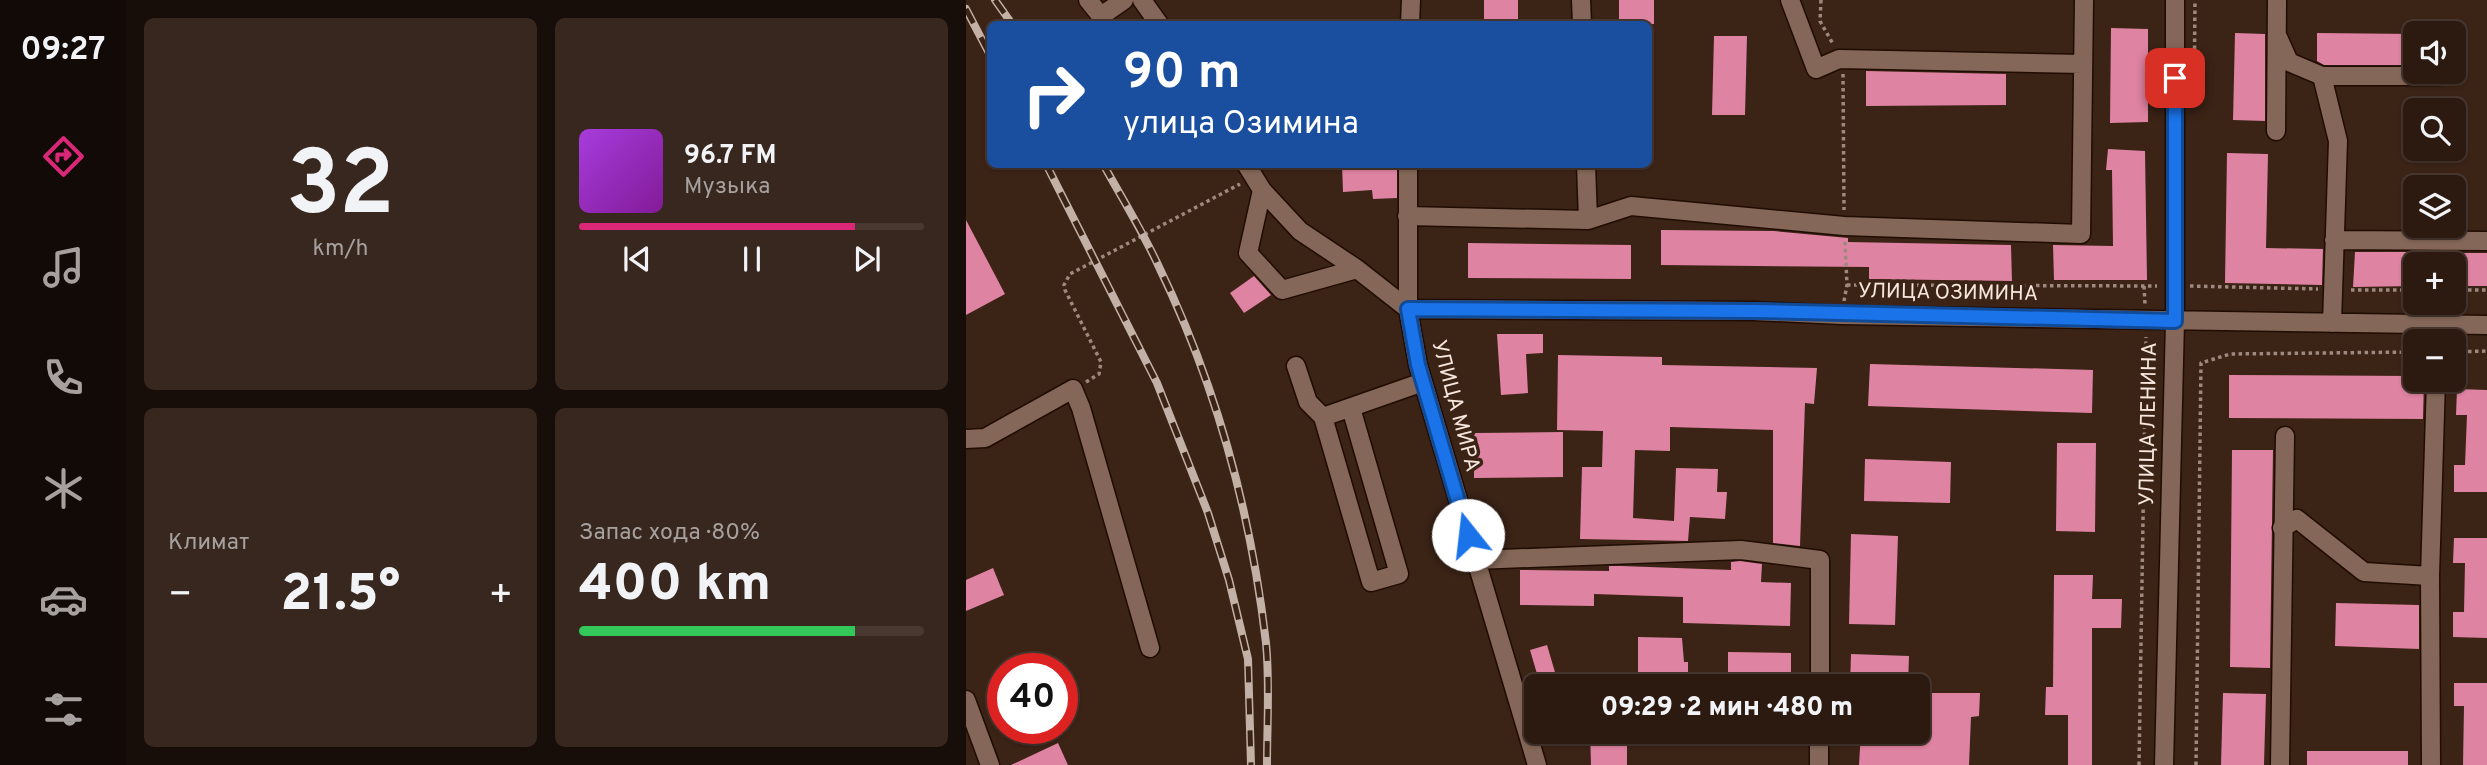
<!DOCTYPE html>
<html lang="ru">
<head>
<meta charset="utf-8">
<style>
  :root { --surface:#2c1a10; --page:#38271e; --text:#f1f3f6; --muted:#a6a19f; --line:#483830; --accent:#db2777 }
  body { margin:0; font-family:Overpass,sans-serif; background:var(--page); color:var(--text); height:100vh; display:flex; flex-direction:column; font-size:26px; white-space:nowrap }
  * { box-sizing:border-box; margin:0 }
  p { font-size:23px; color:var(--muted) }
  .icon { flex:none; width:38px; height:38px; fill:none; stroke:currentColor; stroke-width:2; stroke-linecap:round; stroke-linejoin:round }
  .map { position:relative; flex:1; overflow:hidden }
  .panel { display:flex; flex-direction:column; gap:18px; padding:18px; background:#180e09; width:840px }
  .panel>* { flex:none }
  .guide { position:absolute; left:21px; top:21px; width:665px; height:147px; border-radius:10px; box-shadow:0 2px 5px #0004,0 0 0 2px var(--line); background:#1a4fa0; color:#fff; overflow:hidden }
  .controls { position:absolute; left:1437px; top:21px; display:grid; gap:14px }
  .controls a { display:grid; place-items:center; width:63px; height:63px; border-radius:10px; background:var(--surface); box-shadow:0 2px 5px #0004,0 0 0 2px var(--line); font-size:35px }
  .speed { position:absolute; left:21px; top:653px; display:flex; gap:14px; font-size:35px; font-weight:700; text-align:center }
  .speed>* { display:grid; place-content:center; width:91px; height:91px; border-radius:50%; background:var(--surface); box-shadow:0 2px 5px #0004,0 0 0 2px var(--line); line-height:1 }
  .speed .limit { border:10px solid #d22; background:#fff; color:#111 }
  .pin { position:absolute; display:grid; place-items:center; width:60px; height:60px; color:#fff; margin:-30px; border-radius:14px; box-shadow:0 4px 10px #0006 }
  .me { position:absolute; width:77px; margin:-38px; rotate:344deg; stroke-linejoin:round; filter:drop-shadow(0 0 5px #0008) }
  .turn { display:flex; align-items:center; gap:24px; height:147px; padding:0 21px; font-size:32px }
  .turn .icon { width:91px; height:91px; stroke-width:2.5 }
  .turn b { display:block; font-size:49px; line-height:60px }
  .big { font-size:52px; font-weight:800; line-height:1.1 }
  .panel .tile { flex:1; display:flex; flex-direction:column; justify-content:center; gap:10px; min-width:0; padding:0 24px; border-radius:10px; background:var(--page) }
  .panel .dial { align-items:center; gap:0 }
  .dial b { font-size:91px; line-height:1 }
  .song { display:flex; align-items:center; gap:21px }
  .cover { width:84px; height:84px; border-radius:10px; background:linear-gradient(135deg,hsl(280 70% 55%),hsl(290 70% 35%)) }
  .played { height:7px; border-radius:4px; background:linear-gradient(90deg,var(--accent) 80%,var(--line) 80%) }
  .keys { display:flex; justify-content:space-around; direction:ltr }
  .heat { display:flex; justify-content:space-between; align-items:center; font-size:38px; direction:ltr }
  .charge { height:10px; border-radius:5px; background:linear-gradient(90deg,#34c759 80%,var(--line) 0) }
  .panel .tiles { flex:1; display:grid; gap:18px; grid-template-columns:repeat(2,1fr) }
  .trip { position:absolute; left:558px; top:674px; width:406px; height:70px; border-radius:10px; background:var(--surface); box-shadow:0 2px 5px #0004,0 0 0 2px var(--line); font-weight:800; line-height:70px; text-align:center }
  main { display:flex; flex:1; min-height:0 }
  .dock { display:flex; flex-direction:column; width:126px; justify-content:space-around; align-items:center; background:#120a06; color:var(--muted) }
  .dock .icon { width:49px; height:49px }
  .dock .selected { color:var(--accent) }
  .dock b { font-size:32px; color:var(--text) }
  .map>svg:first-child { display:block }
  .building { fill:#df83a2 }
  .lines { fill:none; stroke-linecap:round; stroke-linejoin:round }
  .minor-casing { stroke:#210c02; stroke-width:21 }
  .path { stroke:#9d897e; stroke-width:3.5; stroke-dasharray:3.5 3.5; stroke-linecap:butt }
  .minor { stroke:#846758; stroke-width:18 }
  .rail-casing { stroke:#c3b1a7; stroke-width:8 }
  .rail { stroke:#3b2316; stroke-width:5; stroke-dasharray:16; stroke-linecap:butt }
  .route-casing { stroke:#114b97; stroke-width:18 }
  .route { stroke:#1a73e8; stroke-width:12 }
  .labels { text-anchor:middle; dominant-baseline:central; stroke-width:7; stroke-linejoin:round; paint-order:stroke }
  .street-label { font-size:21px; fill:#f7e7de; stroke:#3b2316 }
</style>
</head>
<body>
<main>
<nav class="dock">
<b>09:27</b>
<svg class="icon selected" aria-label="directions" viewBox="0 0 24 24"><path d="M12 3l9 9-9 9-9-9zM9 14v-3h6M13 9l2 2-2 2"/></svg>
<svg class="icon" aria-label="music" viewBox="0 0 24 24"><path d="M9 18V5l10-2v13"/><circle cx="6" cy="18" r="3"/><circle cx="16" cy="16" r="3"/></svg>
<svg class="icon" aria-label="phone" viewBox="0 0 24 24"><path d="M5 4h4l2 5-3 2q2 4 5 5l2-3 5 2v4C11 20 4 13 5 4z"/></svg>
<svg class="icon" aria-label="climate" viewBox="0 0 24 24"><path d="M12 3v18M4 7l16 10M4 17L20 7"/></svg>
<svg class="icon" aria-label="car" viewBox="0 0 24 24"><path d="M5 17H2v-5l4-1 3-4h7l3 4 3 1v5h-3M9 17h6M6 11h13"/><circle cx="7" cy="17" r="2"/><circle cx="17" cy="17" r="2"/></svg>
<svg class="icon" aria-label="filters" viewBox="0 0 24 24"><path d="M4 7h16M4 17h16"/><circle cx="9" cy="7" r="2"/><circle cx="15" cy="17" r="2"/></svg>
</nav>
<section class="panel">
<div class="tiles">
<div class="tile dial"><b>32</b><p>km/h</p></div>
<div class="tile">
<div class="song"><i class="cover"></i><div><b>96.7 FM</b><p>Музыка</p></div></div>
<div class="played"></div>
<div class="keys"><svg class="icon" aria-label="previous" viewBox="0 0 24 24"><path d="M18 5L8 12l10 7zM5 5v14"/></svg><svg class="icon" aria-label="pause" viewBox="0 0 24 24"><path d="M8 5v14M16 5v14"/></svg><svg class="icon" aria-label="next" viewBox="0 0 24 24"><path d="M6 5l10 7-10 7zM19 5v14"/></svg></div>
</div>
<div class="tile"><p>Климат</p>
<div class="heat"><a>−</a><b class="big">21.5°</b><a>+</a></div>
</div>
<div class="tile"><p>Запас хода · 80%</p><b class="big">400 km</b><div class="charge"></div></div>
</div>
</section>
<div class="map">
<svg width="1521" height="765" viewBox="0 0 1521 765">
  <rect width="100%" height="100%" fill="#3b2316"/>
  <!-- building -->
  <path class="building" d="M518,0H552V24H518Z
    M653,0H688V24H653Z
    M1145,28L1182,29V122L1144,123Z
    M1269,33L1299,34V121L1267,120Z
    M1351,33L1449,34V65H1358L1351,61Z
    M748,36H781L779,115H746Z
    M900,71L1040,74V105L900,106Z
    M1142,149L1179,151L1181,280H1088L1087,245L1147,246L1146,170H1140Z
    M1261,153L1302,154L1300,248L1357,249L1356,285L1259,283Z
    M376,164H431V198L407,199L406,190L377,192Z
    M0,220L39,294L0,315Z
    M695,230L808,231L882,238V242L1045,245L1046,281L903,279V267L695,265Z
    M502,243L665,245V279L502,278Z
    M1389,252H1449V286L1387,287Z
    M1488,253H1521V286H1488Z
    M288,276L305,295L278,313L264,293Z
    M531,334H577V353L560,354L562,393L535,395Z
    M592,355L696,357V365L851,368L848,404L839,403L834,546L807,543V430L704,427V451L669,450L667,518L708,521L710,468L752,469L751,492H761L759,519L724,517L722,541L614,539L616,467H636L637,431L591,430Z
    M904,364L1127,370L1126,413L902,406Z
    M1263,375L1449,376V380H1458L1457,419L1263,418Z
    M1491,389L1521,390V492H1488V465H1499L1501,415H1490Z
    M597,432V477L508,478V433Z
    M1091,443H1130L1129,532L1090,531Z
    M1266,450H1307L1304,668L1264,667Z
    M899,459L985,462L984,503L898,501Z
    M885,534L932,536L929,625L883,624Z
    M1488,538H1521V638L1487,637V612H1498L1499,563H1487Z
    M774,561L796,564L795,582L825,583L824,626L717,623V597L628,594V606L554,605V570L643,571V566H655L765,570V562Z
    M27,568L38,595L0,611V580Z
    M1088,575H1127L1126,599H1156L1155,628H1126V765H1102V715H1079L1080,687H1087Z
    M1370,603L1453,605V649L1369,646Z
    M672,637L716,638L718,662H722V686H672Z
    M581,645L591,679L574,684L564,650Z
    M762,652L825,653V686H762Z
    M885,654L943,656L942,686H884Z
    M1488,683H1521V765H1497L1498,706H1488Z
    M961,693H1014L1013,716L1005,717L1003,765H893L895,732L961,733Z
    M1257,693L1300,694L1298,765H1255Z
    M624,732H661V765H625Z
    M92,743L102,765H45Z
    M1341,751H1442V765H1341Z"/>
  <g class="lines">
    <defs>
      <path id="minor" d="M122,0L135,16L158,0
        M176,0L193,24
        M615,0L616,24
        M824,0L850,69L873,59L1117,64
        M444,24L445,0
        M1311,35L1323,62L1356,76L1372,141L1366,323
        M1356,76H1474
        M1310,131L1311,0
        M280,164L296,190L334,231L391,269L442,309
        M442,164V309L452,365L571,765
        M620,164L622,220
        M296,190L282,253L316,290L391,269
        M441,216L622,220L665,206L878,226L1115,234L1118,0
        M1368,240L1521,241
        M442,309L788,311L876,315L1521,325
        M330,366L342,402L357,417
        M385,408L433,574L405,582L357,417L457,382
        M0,439L19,438L107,389L115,408L184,648
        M1316,528L1331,519L1398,572L1464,576L1470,380
        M509,560L775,550L854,560V686
        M1464,576L1465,765
        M0,700L24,765
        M853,765V732
        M1198,765L1209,321V0
        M1314,765L1319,436"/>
    </defs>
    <!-- minor casing -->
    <use href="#minor" class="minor-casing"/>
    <!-- path -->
    <path class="path" d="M855,0L854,21L867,44
      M877,74L878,210
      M1228,105L1229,0
      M881,285L1191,286
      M1178,286L1179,304
      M1224,286L1352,289
      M1385,290H1449
      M1488,290H1521
      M878,301L881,285L879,242
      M1488,352L1521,351
      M120,382L133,374L135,362L99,290L98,285L104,274L274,184
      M1173,765L1180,337
      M1230,765L1235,363L1264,354L1449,352"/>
    <!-- minor -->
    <use href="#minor" class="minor"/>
    <defs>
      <path id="rail" d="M29,0L46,24
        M0,9L24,55
        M80,164L191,383L242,513L263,580L282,659L285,765
        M137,164C156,198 177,232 193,267C250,385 285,513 300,643C304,683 301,725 301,765"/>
    </defs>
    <!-- rail casing -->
    <use href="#rail" class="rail-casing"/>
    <!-- rail -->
    <use href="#rail" class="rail"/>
  </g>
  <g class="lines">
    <defs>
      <path id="route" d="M502,535L452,365L442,309L788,311L1209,321V78"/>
    </defs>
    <!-- route casing -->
    <use href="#route" class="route-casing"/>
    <!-- route -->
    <use href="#route" class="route"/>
  </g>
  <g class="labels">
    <!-- street labels -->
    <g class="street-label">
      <text transform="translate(982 293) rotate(1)">УЛИЦА ОЗИМИНА</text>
      <text transform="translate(489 406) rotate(75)">УЛИЦА МИРА</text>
      <text transform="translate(1183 424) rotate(-89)">УЛИЦА ЛЕНИНА</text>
    </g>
  </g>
</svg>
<div class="controls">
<a><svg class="icon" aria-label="sound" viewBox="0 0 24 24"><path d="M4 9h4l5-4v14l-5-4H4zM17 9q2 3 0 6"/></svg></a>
<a><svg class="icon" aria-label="search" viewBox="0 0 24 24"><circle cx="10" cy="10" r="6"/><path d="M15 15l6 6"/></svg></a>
<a><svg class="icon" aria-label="layers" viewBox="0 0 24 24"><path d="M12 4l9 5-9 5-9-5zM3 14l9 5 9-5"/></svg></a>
<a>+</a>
<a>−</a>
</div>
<div class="speed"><div class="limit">40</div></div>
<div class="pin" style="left:1209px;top:78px;background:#d93025"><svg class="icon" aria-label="arrive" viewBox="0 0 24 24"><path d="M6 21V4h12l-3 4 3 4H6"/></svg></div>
<svg class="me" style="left:502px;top:535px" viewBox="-20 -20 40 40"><circle r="19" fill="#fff"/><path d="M0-13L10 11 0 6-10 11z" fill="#1a73e8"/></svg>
<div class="trip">09:29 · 2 мин · 480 m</div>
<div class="guide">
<div class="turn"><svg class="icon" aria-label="right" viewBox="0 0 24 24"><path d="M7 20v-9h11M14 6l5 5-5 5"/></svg><div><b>90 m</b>улица Озимина</div></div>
</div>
</div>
</main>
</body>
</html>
